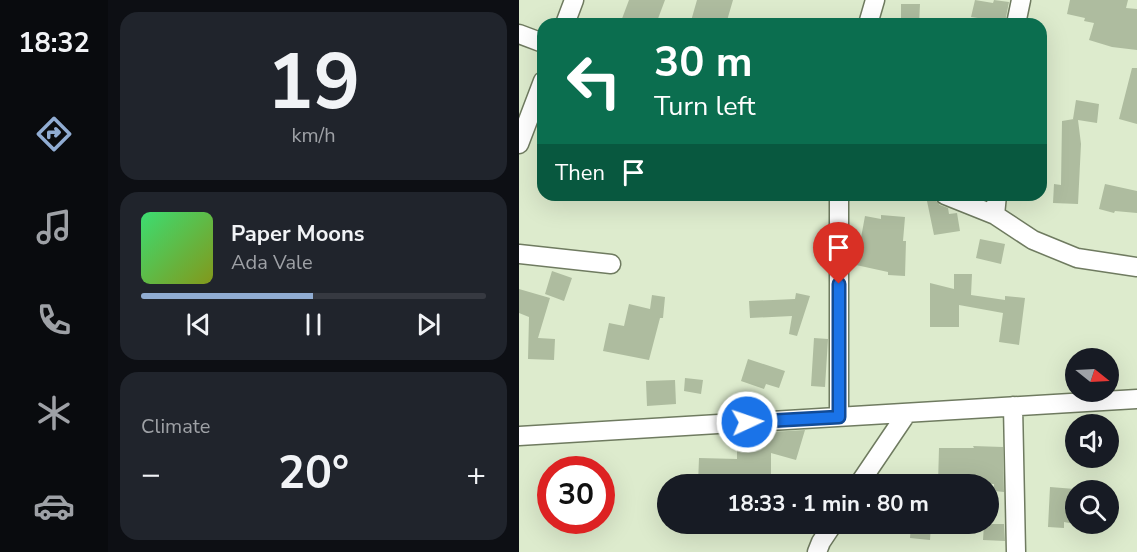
<!DOCTYPE html>
<html lang="en">
<head>
<meta charset="utf-8">
<style>
  :root { --surface:#171b24; --page:#20242c; --text:#f1f3f6; --muted:#9ea1a6; --line:#363941; --accent:#90acd2 }
  body { margin:0; font-family:"Nunito Sans",sans-serif; background:var(--page); color:var(--text); height:100vh; display:flex; flex-direction:column; font-size:22px; white-space:nowrap }
  * { box-sizing:border-box; margin:0 }
  p { font-size:20px; color:var(--muted) }
  .icon { flex:none; width:33px; height:33px; fill:none; stroke:currentColor; stroke-width:2; stroke-linecap:round; stroke-linejoin:round }
  .map { position:relative; flex:1; overflow:hidden }
  .drawer { display:flex; flex-direction:column; gap:12px; padding:12px; background:#0d0f14; width:411px }
  .drawer>* { flex:none }
  .banner { position:absolute; left:18px; top:18px; width:510px; height:183px; border-radius:18px; box-shadow:0 6px 24px #0002; background:#0b6e4f; color:#fff; overflow:hidden }
  .needle { width:39px; rotate:108deg }
  .buttons { position:absolute; left:546px; top:348px; display:grid; gap:12px }
  .buttons a { display:grid; place-items:center; width:54px; height:54px; border-radius:50%; background:var(--surface); box-shadow:0 6px 24px #0002; font-size:30px }
  .speed { position:absolute; left:18px; top:456px; display:flex; gap:12px; font-size:30px; font-weight:700; text-align:center }
  .speed>* { display:grid; place-content:center; width:78px; height:78px; border-radius:50%; background:var(--surface); box-shadow:0 6px 24px #0002; line-height:1 }
  .speed .limit { border:9px solid #d22; background:#fff; color:#111 }
  .pin { position:absolute; display:grid; place-items:center; width:51px; height:51px; color:#fff; margin:-62px -26px; border-radius:50% 50% 50% 0; rotate:-45deg; box-shadow:0 0 6px #0007 }
  .pin .icon { rotate:45deg }
  .me { position:absolute; width:66px; margin:-33px; rotate:87deg; stroke-linejoin:round; filter:drop-shadow(0 0 4px #0008) }
  .turn { display:flex; align-items:center; gap:21px; height:126px; padding:0 18px; font-size:27px }
  .turn .icon { width:78px; height:78px; stroke-width:2.5 }
  .turn b { display:block; font-size:42px; line-height:51px }
  .then { display:flex; align-items:center; height:57px; padding:0 18px; background:#0003; gap:12px; font-size:22px }
  .big { font-size:45px; font-weight:700; line-height:1.1 }
  .drawer .widget { flex:1; display:flex; flex-direction:column; justify-content:center; gap:9px; min-width:0; padding:0 21px; border-radius:18px; background:var(--page) }
  .drawer .dial { align-items:center; gap:0 }
  .dial b { font-size:78px; line-height:1 }
  .song { display:flex; align-items:center; gap:18px }
  .cover { width:72px; height:72px; border-radius:9px; background:linear-gradient(135deg,hsl(140 70% 55%),hsl(70 70% 35%)) }
  .played { height:6px; border-radius:3px; background:linear-gradient(90deg,var(--accent) 50%,var(--line) 50%) }
  .keys { display:flex; justify-content:space-around; direction:ltr }
  .heat { display:flex; justify-content:space-between; align-items:center; font-size:33px; direction:ltr }
  .trip { position:absolute; left:138px; top:474px; width:342px; height:60px; border-radius:30px; background:var(--surface); box-shadow:0 6px 24px #0002; font-weight:700; line-height:60px; text-align:center }
  main { display:flex; flex:1; min-height:0 }
  .tabs { display:flex; flex-direction:column; width:108px; justify-content:space-around; align-items:center; background:#090b0e; color:var(--muted) }
  .tabs .icon { width:42px; height:42px }
  .tabs .active { color:var(--accent) }
  .tabs b { font-size:27px; color:var(--text) }
  .map>svg:first-child { display:block }
  .building { fill:#aebc9f }
  .lines { fill:none; stroke-linecap:round; stroke-linejoin:round }
  .minor-casing { stroke:#6f7b60; stroke-width:21 }
  .minor { stroke:#fff; stroke-width:18 }
  .route-casing { stroke:#114b97; stroke-width:15 }
  .route { stroke:#1a73e8; stroke-width:10 }
</style>
</head>
<body>
<main>
<nav class="tabs">
<b>18:32</b>
<svg class="icon active" aria-label="directions" viewBox="0 0 24 24"><path d="M12 3l9 9-9 9-9-9zM9 14v-3h6M13 9l2 2-2 2"/></svg>
<svg class="icon" aria-label="music" viewBox="0 0 24 24"><path d="M9 18V5l10-2v13"/><circle cx="6" cy="18" r="3"/><circle cx="16" cy="16" r="3"/></svg>
<svg class="icon" aria-label="phone" viewBox="0 0 24 24"><path d="M5 4h4l2 5-3 2q2 4 5 5l2-3 5 2v4C11 20 4 13 5 4z"/></svg>
<svg class="icon" aria-label="climate" viewBox="0 0 24 24"><path d="M12 3v18M4 7l16 10M4 17L20 7"/></svg>
<svg class="icon" aria-label="car" viewBox="0 0 24 24"><path d="M5 17H2v-5l4-1 3-4h7l3 4 3 1v5h-3M9 17h6M6 11h13"/><circle cx="7" cy="17" r="2"/><circle cx="17" cy="17" r="2"/></svg>
</nav>
<section class="drawer">
<div class="widget dial"><b>19</b><p>km/h</p></div>
<div class="widget">
<div class="song"><i class="cover"></i><div><b>Paper Moons</b><p>Ada Vale</p></div></div>
<div class="played"></div>
<div class="keys"><svg class="icon" aria-label="previous" viewBox="0 0 24 24"><path d="M18 5L8 12l10 7zM5 5v14"/></svg><svg class="icon" aria-label="pause" viewBox="0 0 24 24"><path d="M8 5v14M16 5v14"/></svg><svg class="icon" aria-label="next" viewBox="0 0 24 24"><path d="M6 5l10 7-10 7zM19 5v14"/></svg></div>
</div>
<div class="widget"><p>Climate</p>
<div class="heat"><a>−</a><b class="big">20°</b><a>+</a></div>
</div>
</section>
<div class="map">
<svg width="618" height="552" viewBox="0 0 618 552">
  <rect width="100%" height="100%" fill="#ddebcd"/>
  <!-- building -->
  <path class="building" d="M110,0H146L137,24H101Z
    M178,0H214L207,24H182L172,21Z
    M456,0L474,3L475,0L490,2L486,22L452,17Z
    M551,0H609L607,8L618,9V50L593,47L570,40L575,23L565,21L566,18L548,14Z
    M382,4H401L400,24H382Z
    M613,68H618V124L600,119Z
    M557,100L580,104L578,123L559,120L562,144L559,204L534,203L535,184L542,185L543,121L555,119H554Z
    M586,184L618,191V213L596,211L595,213L580,209Z
    M416,200L421,205L429,208L430,214L438,213L441,231L415,235L408,201Z
    M362,215L386,217L384,241H387L386,276L369,275V272L337,265L346,216L362,219Z
    M461,239L486,244L482,264L457,258Z
    M33,271L53,278L45,301L26,294Z
    M435,274H453L452,295L486,300V296L506,298L500,345L480,342L484,313L440,305V327H411V283L435,289Z
    M0,289L31,298L19,338L36,339L35,360L9,359L10,317L0,313Z
    M277,293L291,296L278,336L270,334L273,316L231,318L230,301L276,299Z
    M133,295L146,297L144,318H141L130,360L84,351L90,323L105,326L110,304L131,309Z
    M295,338L309,339L306,387L292,386Z
    M229,359L266,371L260,388L247,384L245,389L222,381Z
    M166,378L184,380L182,394L165,391Z
    M156,380L157,404L128,406L127,381Z
    M286,430L277,460L252,453V484H179L180,458L218,459V434Z
    M454,446L484,447L485,492L475,491V484H419L420,448H455Z
    M531,487L556,489V524L545,522V528L529,527Z
    M392,524H412L411,540L391,538Z
    M465,524H485L486,541L464,540Z"/>
  <g class="lines">
    <defs>
      <path id="minor" d="M46,24L55,0
        M349,24L356,0
        M497,24L502,0
        M0,34L24,43
        M0,144L24,81
        M426,195L476,215L514,240L558,258L618,267
        M476,215L478,195
        M0,254L92,264
        M494,406L497,552
        M320,417V195
        M0,436L618,399
        M340,484L388,413
        M298,552L302,542L314,524"/>
    </defs>
    <!-- minor casing -->
    <use href="#minor" class="minor-casing"/>
    <!-- minor -->
    <use href="#minor" class="minor"/>
  </g>
  <g class="lines">
    <defs>
      <path id="route" d="M228,422L320,417V284"/>
    </defs>
    <!-- route casing -->
    <use href="#route" class="route-casing"/>
    <!-- route -->
    <use href="#route" class="route"/>
  </g>
</svg>
<div class="buttons">
<a><svg class="needle" viewBox="-14 -14 28 28"><path d="M0-13l5 13h-10z" fill="#e53935"/><path d="M0 13l5-13h-10z" fill="#9ea1a6"/></svg></a>
<a><svg class="icon" aria-label="sound" viewBox="0 0 24 24"><path d="M4 9h4l5-4v14l-5-4H4zM17 9q2 3 0 6"/></svg></a>
<a><svg class="icon" aria-label="search" viewBox="0 0 24 24"><circle cx="10" cy="10" r="6"/><path d="M15 15l6 6"/></svg></a>
</div>
<div class="speed"><div class="limit">30</div></div>
<div class="pin" style="left:320px;top:284px;background:#d93025"><svg class="icon" aria-label="arrive" viewBox="0 0 24 24"><path d="M6 21V4h12l-3 4 3 4H6"/></svg></div>
<svg class="me" style="left:228px;top:422px" viewBox="-20 -20 40 40"><circle r="17" fill="#1a73e8" stroke="#fff" stroke-width="3"/><path d="M0-11L8 9 0 5-8 9z" fill="#fff"/></svg>
<div class="trip">18:33 · 1 min · 80 m</div>
<div class="banner">
<div class="turn"><svg class="icon" aria-label="left" viewBox="0 0 24 24"><path d="M17 20v-9H6M10 6l-5 5 5 5"/></svg><div><b>30 m</b>Turn left</div></div>
<div class="then">Then<svg class="icon" aria-label="arrive" viewBox="0 0 24 24"><path d="M6 21V4h12l-3 4 3 4H6"/></svg></div>
</div>
</div>
</main>
</body>
</html>
